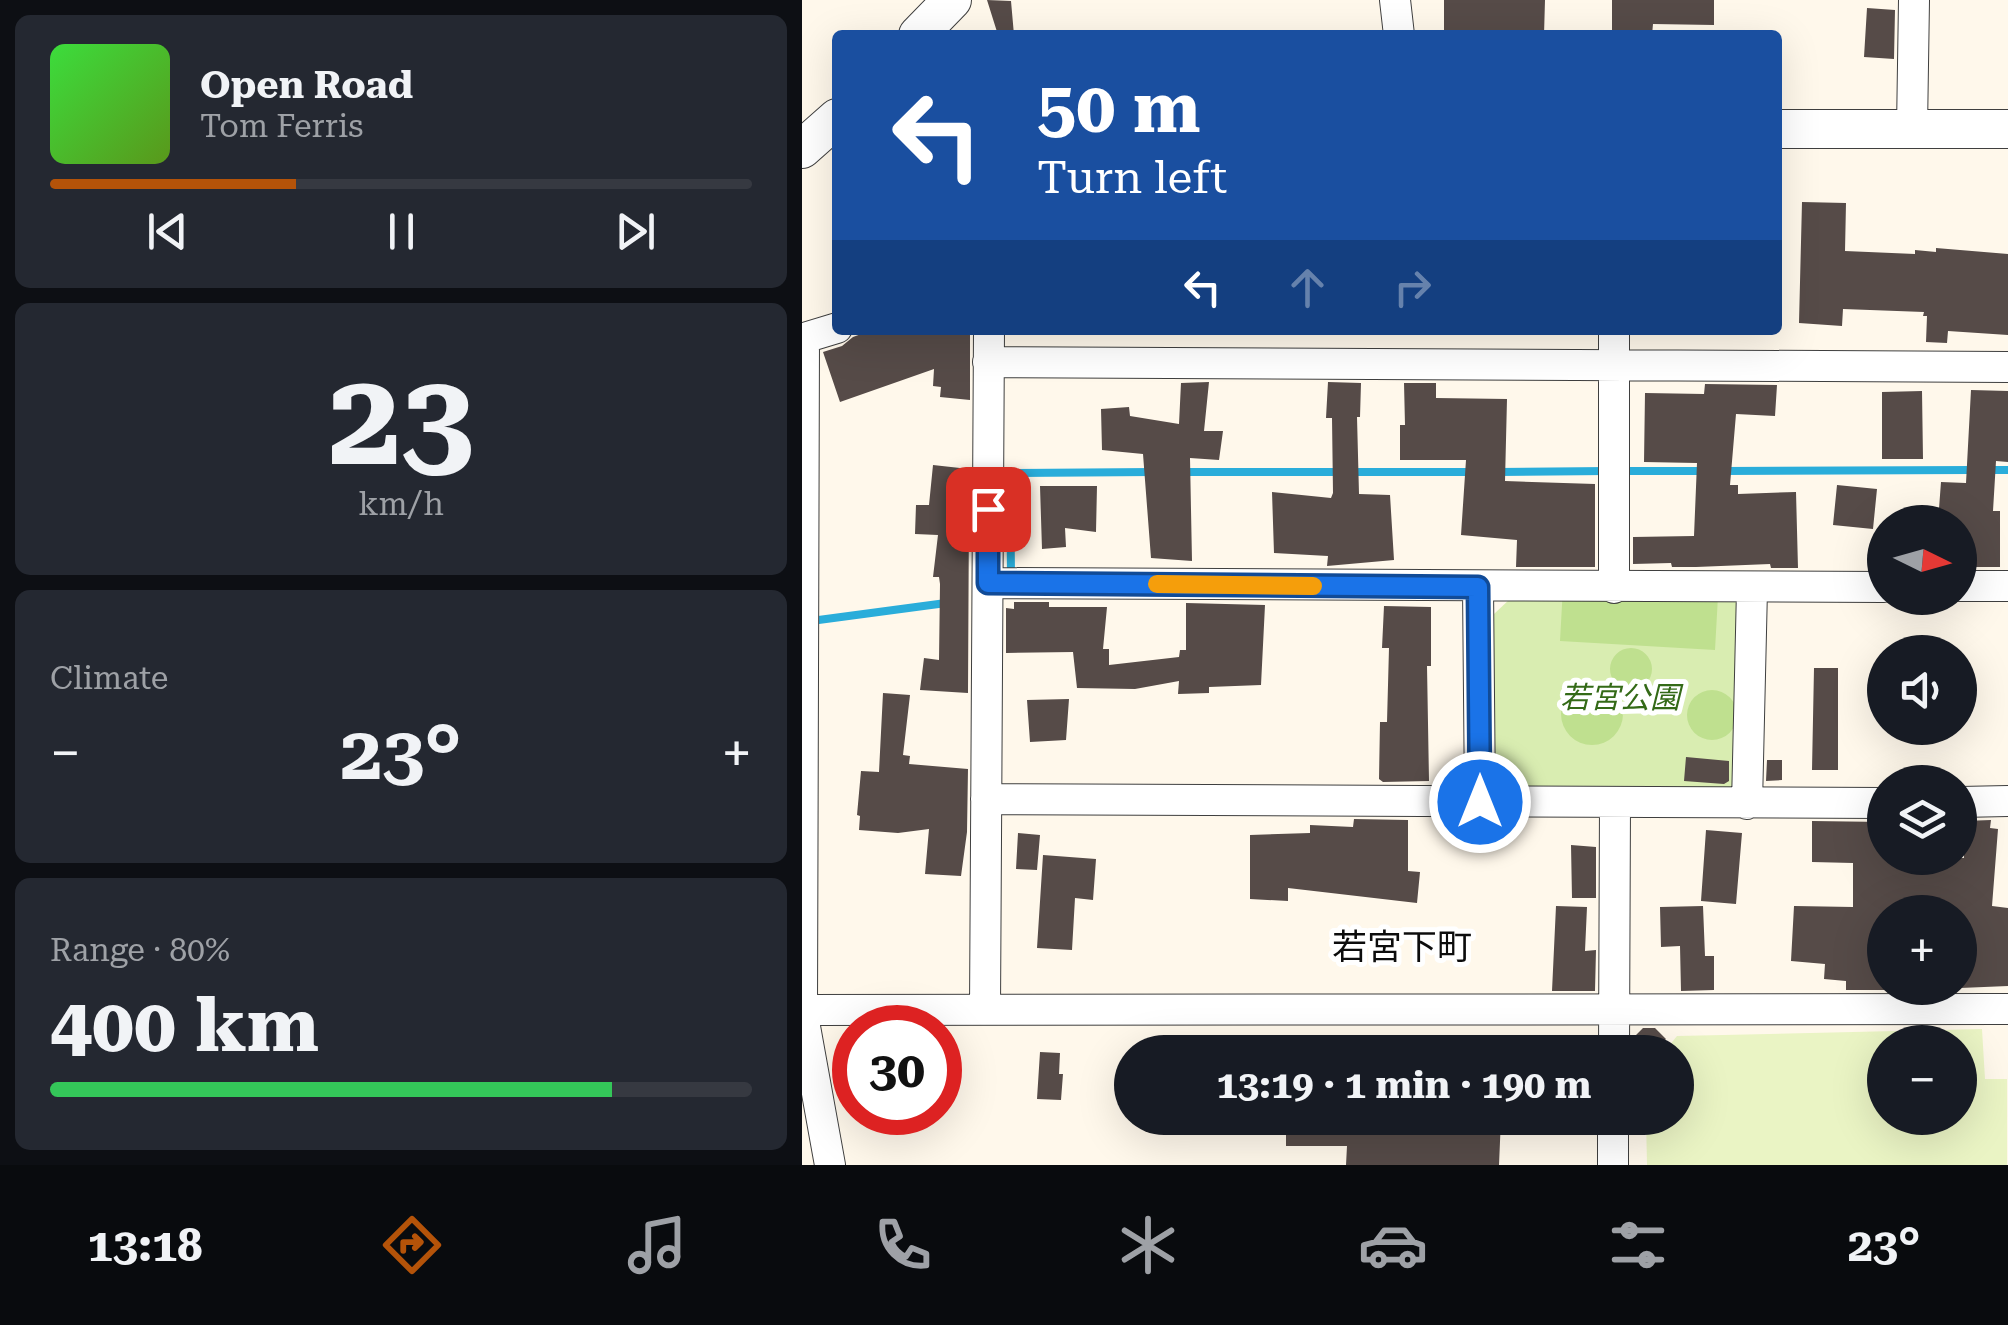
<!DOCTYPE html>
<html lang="en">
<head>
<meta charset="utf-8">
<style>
  :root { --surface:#171b24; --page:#242831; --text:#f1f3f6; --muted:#9ea1a6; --line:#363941; --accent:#b45309 }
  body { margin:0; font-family:"Roboto Serif","Noto Sans JP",serif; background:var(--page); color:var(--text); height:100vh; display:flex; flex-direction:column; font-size:38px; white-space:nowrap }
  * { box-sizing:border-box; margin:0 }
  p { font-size:32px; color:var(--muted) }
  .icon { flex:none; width:55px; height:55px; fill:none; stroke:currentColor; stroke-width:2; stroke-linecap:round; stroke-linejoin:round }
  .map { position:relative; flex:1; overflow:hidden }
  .panel { display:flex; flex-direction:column; gap:15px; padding:15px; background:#0d0f14; width:802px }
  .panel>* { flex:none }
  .banner { position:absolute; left:30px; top:30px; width:950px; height:305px; border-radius:10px; box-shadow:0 10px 40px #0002; background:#1a4fa0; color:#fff; overflow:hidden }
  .needle { width:65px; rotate:95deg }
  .controls { position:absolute; left:1065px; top:505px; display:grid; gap:20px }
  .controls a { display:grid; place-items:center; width:110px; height:110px; border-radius:50%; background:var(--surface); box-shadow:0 10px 40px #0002; font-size:50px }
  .speed { position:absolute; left:30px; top:1005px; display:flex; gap:20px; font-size:50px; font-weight:700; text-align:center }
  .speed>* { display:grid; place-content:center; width:130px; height:130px; border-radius:50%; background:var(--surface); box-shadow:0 10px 40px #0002; line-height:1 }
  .speed .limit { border:15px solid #d22; background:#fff; color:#111 }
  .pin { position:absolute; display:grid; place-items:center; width:85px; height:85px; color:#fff; margin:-42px; border-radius:20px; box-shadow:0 5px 15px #0006 }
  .me { position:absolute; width:110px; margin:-55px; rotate:0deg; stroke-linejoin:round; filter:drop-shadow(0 0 8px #0008) }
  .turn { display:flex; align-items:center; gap:35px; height:210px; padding:0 40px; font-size:45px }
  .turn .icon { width:130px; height:130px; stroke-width:2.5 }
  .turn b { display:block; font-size:70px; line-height:85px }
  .lanes { display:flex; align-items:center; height:95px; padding:0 40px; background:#0003; justify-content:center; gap:50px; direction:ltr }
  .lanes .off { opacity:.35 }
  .big { font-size:75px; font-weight:700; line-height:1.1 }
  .panel .card { flex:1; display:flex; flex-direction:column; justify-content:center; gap:15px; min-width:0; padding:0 35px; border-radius:15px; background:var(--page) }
  .panel .dial { align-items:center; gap:0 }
  .dial b { font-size:130px; line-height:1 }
  .song { display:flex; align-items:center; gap:30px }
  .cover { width:120px; height:120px; border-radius:15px; background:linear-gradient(135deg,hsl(120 70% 55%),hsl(90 70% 35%)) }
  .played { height:10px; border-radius:5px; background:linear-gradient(90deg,var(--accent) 35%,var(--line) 35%) }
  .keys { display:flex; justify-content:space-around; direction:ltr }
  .heat { display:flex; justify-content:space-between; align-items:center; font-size:55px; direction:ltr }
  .charge { height:15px; border-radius:8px; background:linear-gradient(90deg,#34c759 80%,var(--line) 0) }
  .trip { position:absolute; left:312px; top:1035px; width:580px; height:100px; border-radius:50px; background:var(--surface); box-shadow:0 10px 40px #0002; font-weight:700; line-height:100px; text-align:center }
  .dock { display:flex; height:160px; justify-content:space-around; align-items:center; background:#090b0e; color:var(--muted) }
  .dock .icon { width:70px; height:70px }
  .dock .on { color:var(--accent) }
  .dock b { font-size:45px; color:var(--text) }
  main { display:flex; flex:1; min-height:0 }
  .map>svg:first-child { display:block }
  .green { fill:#d9edb1 }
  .forest { fill:#bfe08f }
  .pitch { fill:#eaf4c4; fill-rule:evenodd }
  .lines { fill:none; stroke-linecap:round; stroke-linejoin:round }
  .stream { stroke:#2aadda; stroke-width:8 }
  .building { fill:#564b48 }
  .minor-casing { stroke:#3f3f3f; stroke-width:32 }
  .tertiary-casing { stroke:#3f3f3f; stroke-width:40 }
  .minor { stroke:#fff; stroke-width:30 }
  .tertiary { stroke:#fff; stroke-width:38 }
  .route-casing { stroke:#114b97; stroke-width:25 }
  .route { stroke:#1a73e8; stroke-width:18 }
  .slow { stroke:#f59e0b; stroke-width:18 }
  .labels { text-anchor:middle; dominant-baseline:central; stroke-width:10; stroke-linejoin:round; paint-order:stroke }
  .park-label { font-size:30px; font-style:italic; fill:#346a17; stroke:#fff }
  .quarter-label { font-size:35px; fill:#0c0c0c; stroke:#fff }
</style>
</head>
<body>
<main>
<section class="panel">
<div class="card">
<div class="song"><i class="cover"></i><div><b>Open Road</b><p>Tom Ferris</p></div></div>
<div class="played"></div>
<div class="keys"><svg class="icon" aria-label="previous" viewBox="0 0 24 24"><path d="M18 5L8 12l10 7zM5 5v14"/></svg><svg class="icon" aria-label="pause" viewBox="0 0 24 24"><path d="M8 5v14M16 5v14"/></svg><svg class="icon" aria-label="next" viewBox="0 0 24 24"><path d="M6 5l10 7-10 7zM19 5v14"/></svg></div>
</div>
<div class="card dial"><b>23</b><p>km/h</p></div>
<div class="card"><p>Climate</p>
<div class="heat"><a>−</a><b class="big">23°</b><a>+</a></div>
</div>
<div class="card"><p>Range · 80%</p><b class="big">400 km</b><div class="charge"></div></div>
</section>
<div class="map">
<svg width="1206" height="1165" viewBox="0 0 1206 1165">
  <rect width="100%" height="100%" fill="#fff8eb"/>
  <!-- green -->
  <path class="green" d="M946,595L942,799L701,794L689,778L692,614L709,598Z"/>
  <!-- forest -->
  <path class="forest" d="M761,587L916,596L913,650L758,641Z
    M808 669a21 21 0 1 1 42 0a21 21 0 1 1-42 0Z
    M759 714a31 31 0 1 1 62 0a31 31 0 1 1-62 0Z
    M885 715a25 25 0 1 1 50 0a25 25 0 1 1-50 0Z"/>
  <!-- pitch -->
  <path class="pitch" d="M1180,1029L1183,1079H1205V1165H845L844,1118H875V1052H862L875,1036ZM1158,1042V1118H1082V1042Z"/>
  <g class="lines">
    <!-- stream -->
    <path class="stream" d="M1185,470H1206
      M820,471H901
      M920,471L1171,470
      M380,472H671
      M695,472L806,471
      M209,576L208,473L351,472
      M9,621L144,603"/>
  </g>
  <!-- building -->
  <path class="building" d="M185,0L209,1L212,35H196Z
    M642,0H743L742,35H642Z
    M810,0H912V25L851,24L850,35H810Z
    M1065,8L1093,10L1092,59L1062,57Z
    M1000,202L1044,203L1043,251L1113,254V250L1134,252V248L1206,254V335L1146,331L1145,343L1124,342L1125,316H1121L1122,312L1041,309L1040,326L997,323Z
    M70,330H168V400L138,397L139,387L131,386L132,369L38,402L21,352L40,346L51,337Z
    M407,382L402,431H421L417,460L388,458L390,561L349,558L341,454L300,450L299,409L327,407L328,416L377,424L379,383Z
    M526,382L559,383L558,417H555L557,494L588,495L592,560L525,566L526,556L472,553L470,492L529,498L531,493L530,418H524Z
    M602,383H634V398L705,399L703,481L793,484V567H714L715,540L659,535L664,460H598V425H603Z
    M903,384L975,385L973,416L934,414L928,485H936V494L994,492L996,568H969L968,564L894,567H870L869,563L831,564V537L892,536L895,463L842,462L843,393L902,394Z
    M1169,390L1206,391V462L1194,461L1191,511H1198V567H1158V522H1136L1139,482L1164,483Z
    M1120,391L1121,459H1080V392Z
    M131,465L158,468L157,478H163L160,506H167L166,693L118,690L122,658L137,660L138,584L137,577H131L136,535L113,534L114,505H127Z
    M1035,485L1075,489L1071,529L1031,525Z
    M238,486H295L294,532L263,528L264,547L240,549Z
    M212,602H247V607H305L301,649H307V665L377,657L378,650H384V603L463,605L459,685L407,687V693L376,694L377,681L333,689L275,688L271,652L204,653V608L212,609Z
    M582,606L629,607V666H625L627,781L581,782L577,779L578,722H585L587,648H580Z
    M1012,668H1036V770H1010Z
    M81,693L108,695L101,755L108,756L107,764L166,769L165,832L159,876L123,874L127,829L96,833L57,830L58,816L55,815L59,771L77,772Z
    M267,699L264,740L228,742L225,700Z
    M884,757L927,761V781L922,784L882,781Z
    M965,760H980V780L964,781Z
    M552,819L606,820V871L618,872L615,903L486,888V901L448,899V835L508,833V825L551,827Z
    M1189,820L1188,828L1196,829L1190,906L1206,908V986L1158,988V912H1082V990H1044V981L1022,979L1023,964L989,961L992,906L1051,907V863L1010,862V821L1082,822V858H1162V821Z
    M904,830L940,833L934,904L899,901Z
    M216,833L238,835L235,870L214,869Z
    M769,845L794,847V898H770Z
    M241,855L294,859L291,900L273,898L270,950L235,948Z
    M754,906L785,907L783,951L794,950L793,991H750Z
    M901,906L903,956H912V990L879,991L878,946L859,947L858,907Z
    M841,1028H853L864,1039L851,1052H838L831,1045V1038Z
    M238,1052L258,1053L257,1074H261L259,1100L235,1099Z
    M484,1118H699L697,1165H544L545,1146H484Z"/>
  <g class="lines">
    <defs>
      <path id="minor" d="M593,0L597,35
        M1110,129L1112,0
        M186,362L1206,367
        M186,583L1082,587
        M1158,586H1206
        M676,587L678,802
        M812,588V330
        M184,799L1082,803
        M1158,802L1206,801
        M945,804L950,589
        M183,1009L187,330
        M0,1010L1206,1009
        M812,1052L813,803
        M28,1165L0,1010L2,338L35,328
        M811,1165V1118"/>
      <path id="tertiary" d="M116,35L150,0
        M975,129H1206
        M0,149L35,118"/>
    </defs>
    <!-- minor casing -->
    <use href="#minor" class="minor-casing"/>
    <!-- tertiary casing -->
    <use href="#tertiary" class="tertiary-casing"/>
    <!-- minor -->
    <use href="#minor" class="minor"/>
    <!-- tertiary -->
    <use href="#tertiary" class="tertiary"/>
  </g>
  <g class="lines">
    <defs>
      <path id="route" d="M186,509V583L676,587L678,802"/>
    </defs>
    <!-- route casing -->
    <use href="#route" class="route-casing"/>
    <!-- route -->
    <use href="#route" class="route"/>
    <!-- slow -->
    <path class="slow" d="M355,584L511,586"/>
  </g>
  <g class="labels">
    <!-- park labels -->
    <g class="park-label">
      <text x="818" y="697">若宮公園</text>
    </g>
    <!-- quarter labels -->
    <g class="quarter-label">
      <text x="600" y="947">若宮下町</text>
    </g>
  </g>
</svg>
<div class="controls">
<a><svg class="needle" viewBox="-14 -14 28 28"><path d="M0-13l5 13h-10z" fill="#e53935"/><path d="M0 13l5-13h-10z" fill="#9ea1a6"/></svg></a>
<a><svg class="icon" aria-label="sound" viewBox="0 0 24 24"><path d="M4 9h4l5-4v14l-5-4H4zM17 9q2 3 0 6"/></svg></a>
<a><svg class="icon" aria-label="layers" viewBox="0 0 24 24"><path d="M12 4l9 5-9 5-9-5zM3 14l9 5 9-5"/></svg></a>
<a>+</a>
<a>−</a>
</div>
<div class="speed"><div class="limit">30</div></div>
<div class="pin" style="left:186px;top:509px;background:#d93025"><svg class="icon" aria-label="arrive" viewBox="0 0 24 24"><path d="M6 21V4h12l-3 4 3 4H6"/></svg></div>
<svg class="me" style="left:678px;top:802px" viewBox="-20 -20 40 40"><circle r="17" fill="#1a73e8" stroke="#fff" stroke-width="3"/><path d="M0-11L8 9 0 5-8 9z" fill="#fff"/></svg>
<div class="trip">13:19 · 1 min · 190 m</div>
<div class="banner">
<div class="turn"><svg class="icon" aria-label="left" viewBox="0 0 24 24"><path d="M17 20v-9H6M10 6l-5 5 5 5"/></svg><div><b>50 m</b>Turn left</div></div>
<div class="lanes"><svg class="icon" aria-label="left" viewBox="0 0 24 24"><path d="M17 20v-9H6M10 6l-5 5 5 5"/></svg><svg class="icon off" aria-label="ahead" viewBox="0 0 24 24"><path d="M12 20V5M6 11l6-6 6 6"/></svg><svg class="icon off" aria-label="right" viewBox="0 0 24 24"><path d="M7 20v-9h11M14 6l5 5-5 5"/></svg></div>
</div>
</div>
</main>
<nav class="dock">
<b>13:18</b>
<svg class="icon on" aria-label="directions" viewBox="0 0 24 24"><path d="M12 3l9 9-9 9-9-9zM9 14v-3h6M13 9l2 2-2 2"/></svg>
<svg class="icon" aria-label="music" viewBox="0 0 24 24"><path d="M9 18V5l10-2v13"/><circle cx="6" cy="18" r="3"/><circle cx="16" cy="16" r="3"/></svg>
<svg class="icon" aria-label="phone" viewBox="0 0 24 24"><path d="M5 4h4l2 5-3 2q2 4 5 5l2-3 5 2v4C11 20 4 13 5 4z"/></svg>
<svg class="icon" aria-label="climate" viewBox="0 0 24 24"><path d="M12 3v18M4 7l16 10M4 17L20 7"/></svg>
<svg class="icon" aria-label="car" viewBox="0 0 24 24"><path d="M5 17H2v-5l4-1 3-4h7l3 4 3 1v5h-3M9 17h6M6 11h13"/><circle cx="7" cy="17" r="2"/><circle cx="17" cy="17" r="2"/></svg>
<svg class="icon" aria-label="filters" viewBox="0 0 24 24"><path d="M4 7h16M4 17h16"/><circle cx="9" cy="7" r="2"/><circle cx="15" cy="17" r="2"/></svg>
<b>23°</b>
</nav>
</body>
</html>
